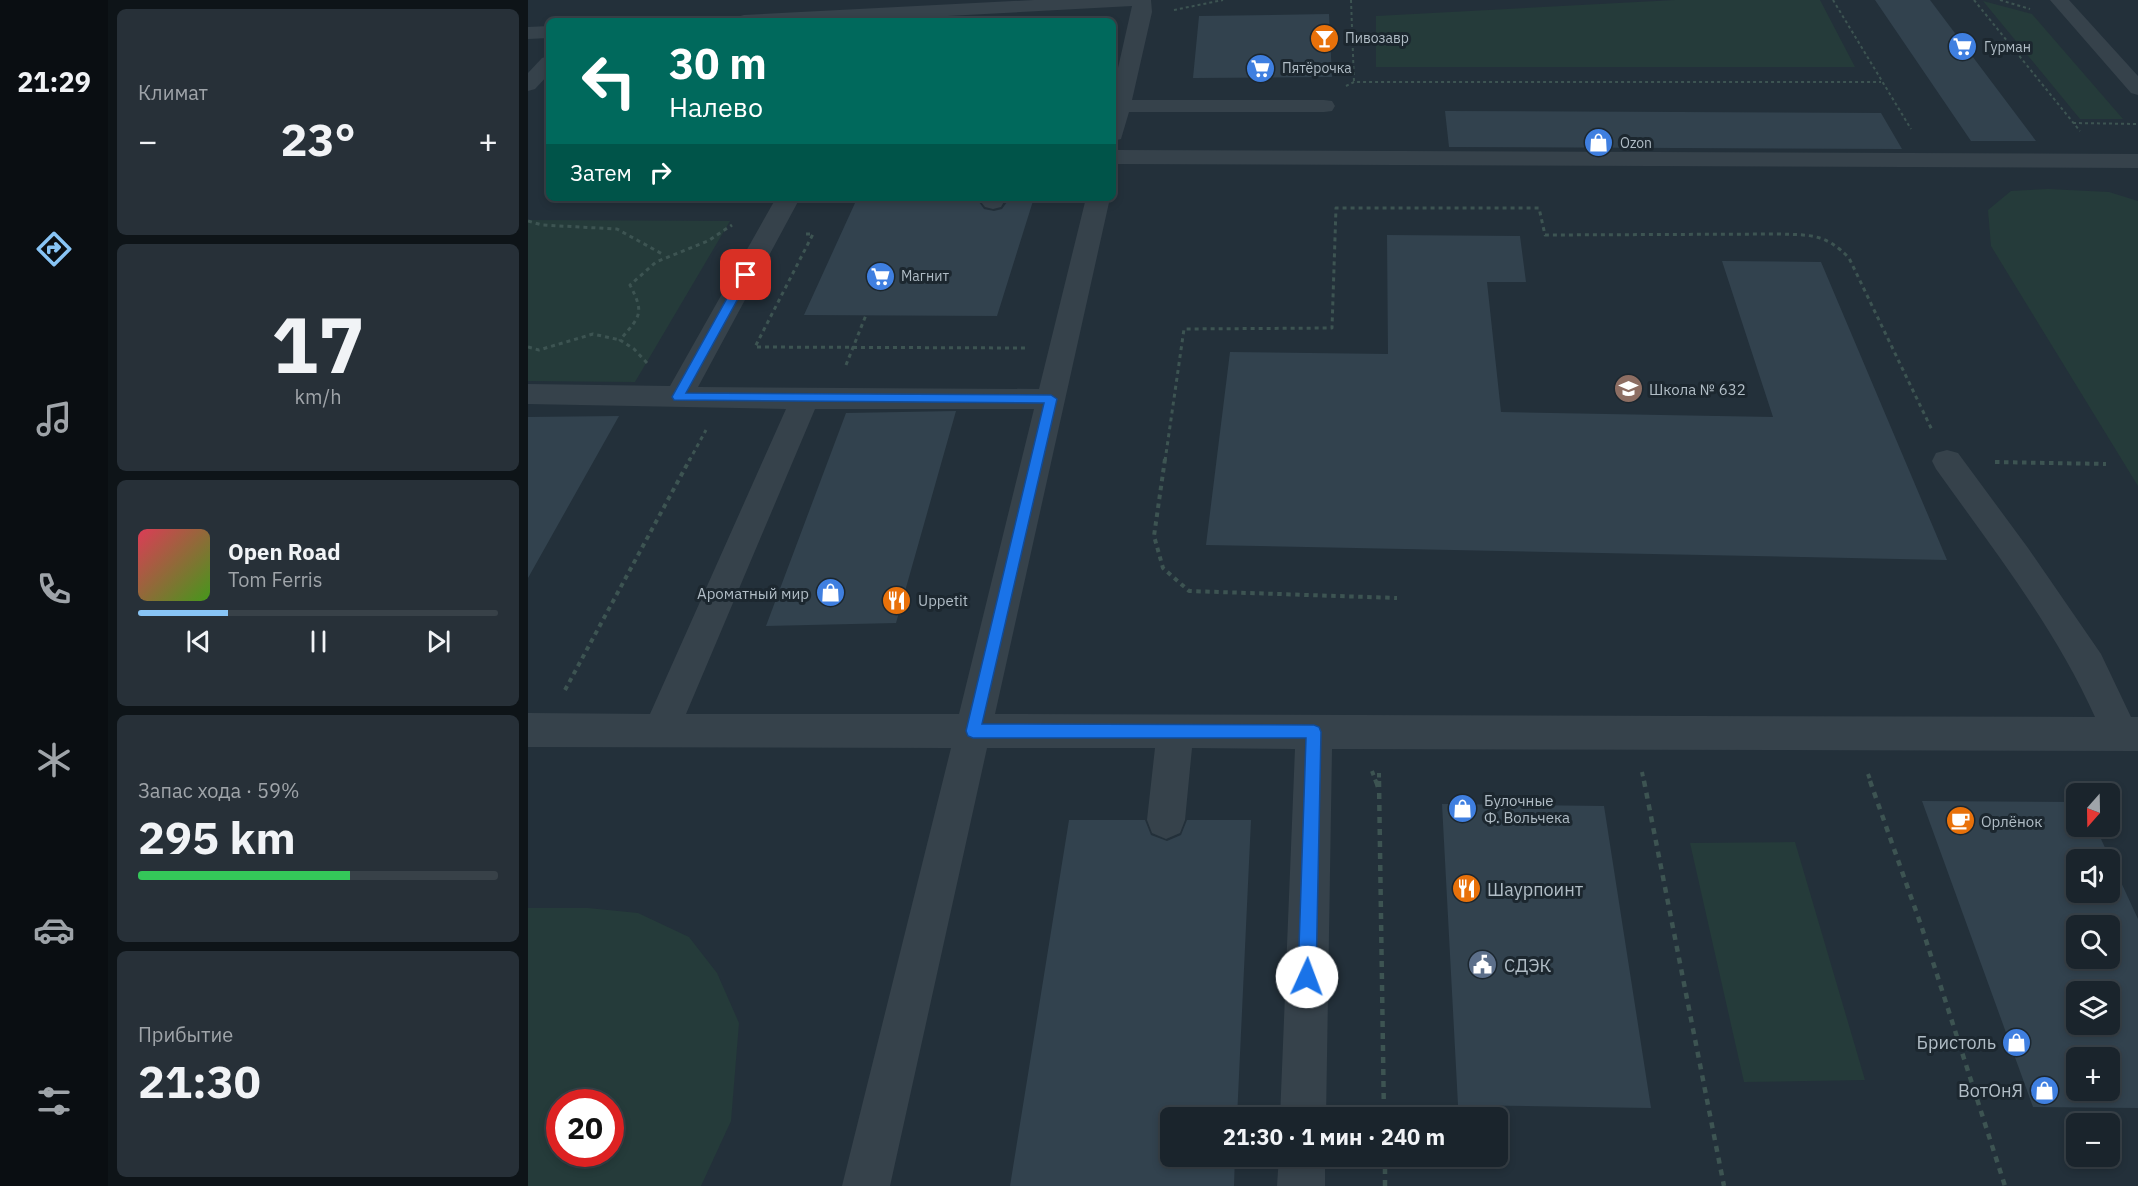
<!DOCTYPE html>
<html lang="ru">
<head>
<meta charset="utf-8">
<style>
  :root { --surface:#1a242c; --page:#273038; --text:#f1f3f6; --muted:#9fa4a9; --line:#384148; --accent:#88c4f5 }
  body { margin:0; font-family:"IBM Plex Sans",sans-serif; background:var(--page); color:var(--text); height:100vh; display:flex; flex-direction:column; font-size:22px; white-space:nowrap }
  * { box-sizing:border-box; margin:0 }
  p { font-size:20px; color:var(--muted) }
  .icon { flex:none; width:33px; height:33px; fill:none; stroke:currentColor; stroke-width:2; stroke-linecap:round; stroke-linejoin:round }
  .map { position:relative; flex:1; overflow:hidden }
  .panel { display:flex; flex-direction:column; gap:9px; padding:9px; background:#0e1418; width:420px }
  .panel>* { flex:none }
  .guide { position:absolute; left:18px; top:18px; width:570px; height:183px; border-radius:9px; box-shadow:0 3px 9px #0003,0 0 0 2px var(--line); background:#00695c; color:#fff; overflow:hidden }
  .needle { width:39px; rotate:200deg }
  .buttons { position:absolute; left:1538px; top:783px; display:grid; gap:12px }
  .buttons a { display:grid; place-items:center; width:54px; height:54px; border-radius:9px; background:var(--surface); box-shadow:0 3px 9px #0003,0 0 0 2px var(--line); font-size:30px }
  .speed { position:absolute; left:18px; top:1089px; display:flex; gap:12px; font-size:30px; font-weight:700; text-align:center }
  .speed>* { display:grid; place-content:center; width:78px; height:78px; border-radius:50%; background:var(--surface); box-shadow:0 3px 9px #0003,0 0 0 2px var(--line); line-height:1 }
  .speed .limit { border:9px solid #d22; background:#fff; color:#111 }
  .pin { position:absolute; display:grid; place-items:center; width:51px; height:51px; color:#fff; margin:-26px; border-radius:12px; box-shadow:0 3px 9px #0006 }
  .me { position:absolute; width:66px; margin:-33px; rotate:2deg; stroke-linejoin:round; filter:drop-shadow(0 0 4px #0008) }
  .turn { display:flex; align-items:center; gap:21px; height:126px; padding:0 24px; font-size:27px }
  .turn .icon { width:78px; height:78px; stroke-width:2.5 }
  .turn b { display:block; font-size:42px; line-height:51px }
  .then { display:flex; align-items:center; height:57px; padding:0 24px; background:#0003; gap:12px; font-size:22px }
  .big { font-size:45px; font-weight:700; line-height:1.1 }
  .panel .widget { flex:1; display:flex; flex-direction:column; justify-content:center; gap:9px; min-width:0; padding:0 21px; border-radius:9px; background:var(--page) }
  .panel .dial { align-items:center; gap:0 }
  .dial b { font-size:78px; line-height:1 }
  .song { display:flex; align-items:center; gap:18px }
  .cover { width:72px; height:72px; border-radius:9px; background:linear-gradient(135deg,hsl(350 70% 55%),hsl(100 70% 35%)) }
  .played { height:6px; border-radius:3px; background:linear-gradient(90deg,var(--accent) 25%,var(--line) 25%) }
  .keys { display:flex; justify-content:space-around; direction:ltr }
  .heat { display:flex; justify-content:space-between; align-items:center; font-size:33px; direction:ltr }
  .charge { height:9px; border-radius:4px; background:linear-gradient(90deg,#34c759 59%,var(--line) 0) }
  .trip { position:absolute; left:632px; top:1107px; width:348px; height:60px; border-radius:9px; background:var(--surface); box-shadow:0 3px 9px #0003,0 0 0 2px var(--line); font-weight:700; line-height:60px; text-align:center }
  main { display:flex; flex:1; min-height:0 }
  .menu { display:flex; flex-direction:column; width:108px; justify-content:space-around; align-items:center; background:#0a0e12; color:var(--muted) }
  .menu .icon { width:42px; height:42px }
  .menu .selected { color:var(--accent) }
  .menu b { font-size:27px; color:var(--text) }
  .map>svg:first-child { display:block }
  .green { fill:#253b3a; fill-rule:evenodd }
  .building { fill:#32424e; fill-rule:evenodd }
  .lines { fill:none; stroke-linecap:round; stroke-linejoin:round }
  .path-far3 { stroke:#3d5452; stroke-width:2; stroke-dasharray:3 3; stroke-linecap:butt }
  .path-far2 { stroke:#3d5452; stroke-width:3; stroke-dasharray:4 4; stroke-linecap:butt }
  .path-far1 { stroke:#3d5452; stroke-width:4; stroke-dasharray:4.5 4.5; stroke-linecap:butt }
  .path { stroke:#3d5452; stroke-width:4.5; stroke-dasharray:6 6; stroke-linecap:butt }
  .minor { fill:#36424b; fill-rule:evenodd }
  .route { fill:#1a73e8; stroke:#114b97; stroke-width:1.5 }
  .labels { text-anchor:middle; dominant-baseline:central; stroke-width:6; stroke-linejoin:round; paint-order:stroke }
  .far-poi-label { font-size:14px; fill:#b1bdc6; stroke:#1c272f; text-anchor:start }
  .poi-label { font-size:15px; fill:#b1bdc6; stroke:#1c272f; text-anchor:start }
  .near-poi-label { font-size:18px; fill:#b1bdc6; stroke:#1c272f; text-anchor:start }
</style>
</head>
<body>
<main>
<nav class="menu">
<b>21:29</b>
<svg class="icon selected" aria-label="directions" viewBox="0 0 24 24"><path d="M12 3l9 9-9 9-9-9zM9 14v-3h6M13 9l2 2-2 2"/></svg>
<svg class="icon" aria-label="music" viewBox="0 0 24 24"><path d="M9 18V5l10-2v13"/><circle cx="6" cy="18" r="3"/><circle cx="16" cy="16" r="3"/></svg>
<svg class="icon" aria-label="phone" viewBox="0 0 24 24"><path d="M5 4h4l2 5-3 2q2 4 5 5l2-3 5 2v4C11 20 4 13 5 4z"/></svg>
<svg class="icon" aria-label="climate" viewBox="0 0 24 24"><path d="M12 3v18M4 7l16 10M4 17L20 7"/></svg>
<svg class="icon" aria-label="car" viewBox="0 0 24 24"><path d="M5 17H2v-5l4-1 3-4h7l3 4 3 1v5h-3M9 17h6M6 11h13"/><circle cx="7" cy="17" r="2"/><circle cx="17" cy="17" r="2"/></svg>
<svg class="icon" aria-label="filters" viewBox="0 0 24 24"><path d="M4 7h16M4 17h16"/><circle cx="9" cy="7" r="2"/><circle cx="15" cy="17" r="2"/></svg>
</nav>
<section class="panel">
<div class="widget"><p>Климат</p>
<div class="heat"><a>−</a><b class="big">23°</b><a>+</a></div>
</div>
<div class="widget dial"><b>17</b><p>km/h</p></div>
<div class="widget">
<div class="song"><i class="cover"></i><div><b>Open Road</b><p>Tom Ferris</p></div></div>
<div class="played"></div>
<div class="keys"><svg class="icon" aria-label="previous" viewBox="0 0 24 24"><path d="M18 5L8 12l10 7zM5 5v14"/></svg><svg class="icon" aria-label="pause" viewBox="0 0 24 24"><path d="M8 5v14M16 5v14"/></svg><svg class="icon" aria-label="next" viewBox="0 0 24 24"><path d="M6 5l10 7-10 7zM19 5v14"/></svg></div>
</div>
<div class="widget"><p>Запас хода · 59%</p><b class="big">295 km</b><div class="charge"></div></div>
<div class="widget"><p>Прибытие</p><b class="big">21:30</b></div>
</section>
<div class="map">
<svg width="1610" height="1186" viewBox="0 0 1610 1186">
  <rect width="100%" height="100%" fill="#23303a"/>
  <!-- green -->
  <path class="green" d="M1147,0H1292L1327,67H848V16Z
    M1455,1L1504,14L1595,119H1552Z
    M1520,189L1581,192L1610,201V486L1463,246L1460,210L1483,191Z
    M0,220L202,221L107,382L0,381Z
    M1267,842L1337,1080L1216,1082L1162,843Z
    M0,908H60L110,913L161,937L189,973L211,1023L203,1121L173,1186H0ZM82,1102V1154H32V1102Z"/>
  <!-- building -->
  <path class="building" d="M1347,0H1402L1508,141H1443Z
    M801,14L804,77L665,78L671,16Z
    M917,111L1353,113L1374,149L921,147Z
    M505,201L469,316L276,315L327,203L451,202L456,209L466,211L474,209L479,202Z
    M859,235L992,236L998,282H959L973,412L1245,417L1194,261L1293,262L1419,560L678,545L702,352L860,354Z
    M428,411L368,623L238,626L318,413Z
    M91,416L0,578V417Z
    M1394,801L1548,802V826H1567L1610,919V1108L1505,1107ZM1548,860H1581V892H1548ZM1548,926H1581V958H1548ZM1548,992H1581V1024H1548ZM1548,1058H1581V1090H1548Z
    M914,804L1076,806L1123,1108L930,1105Z
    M541,820H617L623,835L639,841L653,835L659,820H723L709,1118H642V1156H707L706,1186H482Z"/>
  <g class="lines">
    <!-- path-far3 -->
    <path class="path-far3" d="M823,0L826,82
      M1305,0L1383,129
      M1446,0L1552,131
      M1472,0L1502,9
      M646,10L695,0
      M818,86L826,82H1353
      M1545,123L1610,124"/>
    <!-- path-far2 -->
    <path class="path-far2" d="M0,221L14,225L89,229L136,255
      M278,234H285L227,347L497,348
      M0,347L11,350L65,334L92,340
      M119,363L106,349L92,340C112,316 117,314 102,285L128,262L180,241L204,225
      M318,365L338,315
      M161,461L178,430
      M637,461L656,329L804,328L808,208H1011L1017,235L1252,234C1283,235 1298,234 1321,258L1404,430"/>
    <!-- path-far1 -->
    <path class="path-far1" d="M637,459L626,536L635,568L661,591L869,598
      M1467,462L1578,464
      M37,690L162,459
      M844,771L848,782
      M1114,772L1116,782
      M851,773V782
      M1340,774L1343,782"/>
    <!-- path -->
    <path class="path" d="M848,781L850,787
      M851,781L856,1118
      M1116,781L1196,1186
      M1342,781L1394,928L1477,1186
      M857,1156V1186"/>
    <!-- minor -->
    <path class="minor" d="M506,0H623L624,12L604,100H796L804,101L807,106L804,111L796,112H601L593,139L585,141V90L604,6L326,21H206L209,17L216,15Z
      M1522,0H1541L1610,76V95L1603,93Z
      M21,26V38L0,39V27Z
      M21,56V74L7,89L0,91V73L14,58Z
      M585,150L1610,154V168L585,164Z
      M248,198H272L170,387L511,389L558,198H582L467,714L1567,717C1527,628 1465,549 1408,469L1404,461L1408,453L1419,450L1430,453L1500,548L1573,654L1603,717H1610V751L804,749L798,1118H752L767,749L664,748L657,820L652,833L638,839L624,833L619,820L627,748H459L362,1186H314L423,748L0,747V713L122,714L258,409L0,404V384L142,386ZM287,409H506L431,714H158Z
      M454,198H478L473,207L465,209L457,207L453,202Z
      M751,1156H797V1186H749Z"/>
  </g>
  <!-- route -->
  <path class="route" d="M218,272L223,275L158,393L523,395L529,399L454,724L786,725L791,727L793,732L788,977L785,983L779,985L773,983L770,977L778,738H445L440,736L438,731L516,403L146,400L144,397L212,275Z"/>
  <!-- icons -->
  <defs>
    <symbol id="bar-disc" viewBox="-11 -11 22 22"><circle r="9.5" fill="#e8710a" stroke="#1c272f"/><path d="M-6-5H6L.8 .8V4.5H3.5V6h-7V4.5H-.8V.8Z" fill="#fff"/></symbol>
    <symbol id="supermarket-disc" viewBox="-11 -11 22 22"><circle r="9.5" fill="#3f7fe0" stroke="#1c272f"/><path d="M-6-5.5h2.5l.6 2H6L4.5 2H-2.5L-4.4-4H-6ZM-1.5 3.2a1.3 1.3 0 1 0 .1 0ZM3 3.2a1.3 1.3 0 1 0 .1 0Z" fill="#fff"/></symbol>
    <symbol id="shop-disc" viewBox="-11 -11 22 22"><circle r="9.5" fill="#3f7fe0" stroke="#1c272f"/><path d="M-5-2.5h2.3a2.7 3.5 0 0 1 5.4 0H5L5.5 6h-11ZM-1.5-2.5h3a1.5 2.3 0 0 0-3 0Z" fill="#fff"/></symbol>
    <symbol id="school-disc" viewBox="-11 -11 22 22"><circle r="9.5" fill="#8d6e63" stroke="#1c272f"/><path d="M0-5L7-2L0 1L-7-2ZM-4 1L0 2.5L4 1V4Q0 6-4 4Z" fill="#fff"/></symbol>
    <symbol id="restaurant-disc" viewBox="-11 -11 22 22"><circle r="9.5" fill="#e8710a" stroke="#1c272f"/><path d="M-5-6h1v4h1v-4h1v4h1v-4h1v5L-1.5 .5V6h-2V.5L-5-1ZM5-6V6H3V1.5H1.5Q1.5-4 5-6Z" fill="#fff"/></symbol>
    <symbol id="cafe-disc" viewBox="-11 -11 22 22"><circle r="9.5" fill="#e8710a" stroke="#1c272f"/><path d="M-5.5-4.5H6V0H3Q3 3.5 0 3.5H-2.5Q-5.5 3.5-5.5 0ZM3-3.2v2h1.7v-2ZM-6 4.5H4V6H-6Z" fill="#fff"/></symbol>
    <symbol id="civic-disc" viewBox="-11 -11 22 22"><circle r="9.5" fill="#5c6f8a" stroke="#1c272f"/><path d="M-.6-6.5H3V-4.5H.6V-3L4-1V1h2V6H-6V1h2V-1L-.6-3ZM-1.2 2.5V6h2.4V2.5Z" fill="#fff"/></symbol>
  </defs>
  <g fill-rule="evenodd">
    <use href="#bar-disc" x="780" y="22" width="33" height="33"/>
    <use href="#supermarket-disc" x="1418" y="30" width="33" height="33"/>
    <use href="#supermarket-disc" x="716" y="52" width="33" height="33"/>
    <use href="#shop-disc" x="1054" y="126" width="33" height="33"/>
    <use href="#supermarket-disc" x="336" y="260" width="33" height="33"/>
    <use href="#school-disc" x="1084" y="372" width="33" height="33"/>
    <use href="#shop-disc" x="286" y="576" width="33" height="33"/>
    <use href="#restaurant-disc" x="352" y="584" width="33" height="33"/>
    <use href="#shop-disc" x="918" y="792" width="33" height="33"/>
    <use href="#cafe-disc" x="1416" y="804" width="33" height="33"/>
    <use href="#restaurant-disc" x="922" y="872" width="33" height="33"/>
    <use href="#civic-disc" x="938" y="948" width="33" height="33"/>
    <use href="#shop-disc" x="1472" y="1026" width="33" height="33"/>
    <use href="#shop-disc" x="1500" y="1074" width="33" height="33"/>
  </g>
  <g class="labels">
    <!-- far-poi labels -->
    <g class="far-poi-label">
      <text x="817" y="38">Пивозавр</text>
      <text x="1456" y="47">Гурман</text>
      <text x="754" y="68">Пятёрочка</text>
      <text x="1092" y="143">Ozon</text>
      <text x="373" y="276">Магнит</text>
    </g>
    <!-- poi labels -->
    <g class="poi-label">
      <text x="1121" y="389">Школа № 632</text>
      <text x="281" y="593" text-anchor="end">Ароматный мир</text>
      <text x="390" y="600">Uppetit</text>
      <text x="956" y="800">Булочные<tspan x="956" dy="17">Ф. Вольчека</tspan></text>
      <text x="1453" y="821">Орлёнок</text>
    </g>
    <!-- near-poi labels -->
    <g class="near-poi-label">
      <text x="959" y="889">Шаурпоинт</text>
      <text x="976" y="965">СДЭК</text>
      <text x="1468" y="1042" text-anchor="end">Бристоль</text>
      <text x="1495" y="1090" text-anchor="end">ВотОнЯ</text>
    </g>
  </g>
</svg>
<div class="buttons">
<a><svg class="needle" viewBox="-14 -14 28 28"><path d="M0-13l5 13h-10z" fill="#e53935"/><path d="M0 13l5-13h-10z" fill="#9fa4a9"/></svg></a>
<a><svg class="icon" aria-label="sound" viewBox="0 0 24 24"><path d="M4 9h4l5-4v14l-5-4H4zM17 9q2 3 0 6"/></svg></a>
<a><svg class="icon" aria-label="search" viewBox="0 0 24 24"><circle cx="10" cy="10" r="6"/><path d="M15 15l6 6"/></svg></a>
<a><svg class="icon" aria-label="layers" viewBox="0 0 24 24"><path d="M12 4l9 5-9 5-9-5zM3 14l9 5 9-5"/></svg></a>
<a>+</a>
<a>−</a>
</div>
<div class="speed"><div class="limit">20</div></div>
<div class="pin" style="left:218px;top:275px;background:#d93025"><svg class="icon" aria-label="arrive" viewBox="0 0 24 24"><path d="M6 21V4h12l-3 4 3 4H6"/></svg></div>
<svg class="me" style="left:779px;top:977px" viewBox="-20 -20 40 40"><circle r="19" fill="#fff"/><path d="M0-13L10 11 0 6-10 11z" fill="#1a73e8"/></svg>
<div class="trip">21:30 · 1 мин · 240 m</div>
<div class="guide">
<div class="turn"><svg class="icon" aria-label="left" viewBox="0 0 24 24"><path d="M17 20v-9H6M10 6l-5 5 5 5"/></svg><div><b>30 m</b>Налево</div></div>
<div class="then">Затем<svg class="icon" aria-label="right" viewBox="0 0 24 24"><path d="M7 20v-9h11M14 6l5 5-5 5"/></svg></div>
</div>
</div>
</main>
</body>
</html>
